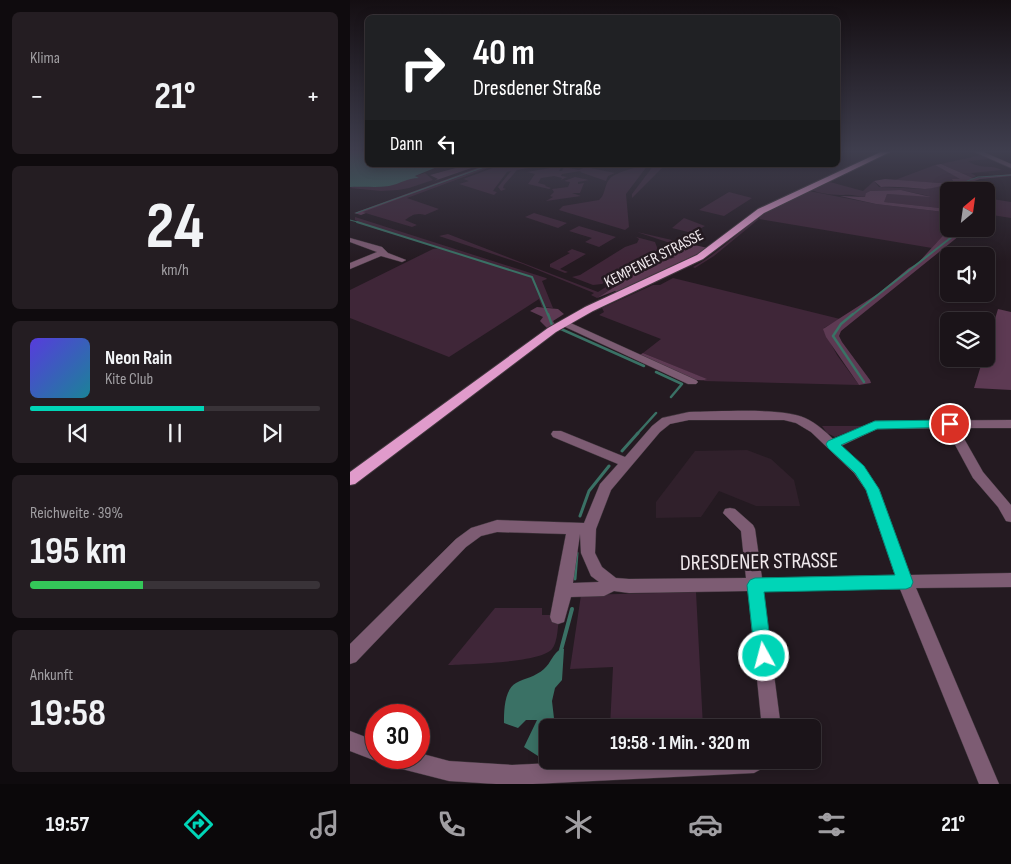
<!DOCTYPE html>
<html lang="de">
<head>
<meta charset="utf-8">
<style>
  :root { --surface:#1b1419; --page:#241d22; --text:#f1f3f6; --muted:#a09ea2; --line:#393338; --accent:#00d5b7 }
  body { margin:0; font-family:"Sofia Sans Condensed",sans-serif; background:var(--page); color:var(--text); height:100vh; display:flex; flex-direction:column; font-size:19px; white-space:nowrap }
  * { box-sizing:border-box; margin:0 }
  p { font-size:16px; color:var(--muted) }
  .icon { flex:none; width:28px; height:28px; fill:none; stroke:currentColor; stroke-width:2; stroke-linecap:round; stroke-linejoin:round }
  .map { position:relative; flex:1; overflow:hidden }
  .side { display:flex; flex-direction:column; gap:12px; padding:12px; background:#0f0b0e; width:350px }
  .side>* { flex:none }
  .banner { position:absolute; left:15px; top:15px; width:475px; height:152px; border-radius:8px; box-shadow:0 2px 12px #0003,0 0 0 1px var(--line); background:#202124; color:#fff; overflow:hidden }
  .needle { width:32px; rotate:29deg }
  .buttons { position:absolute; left:590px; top:182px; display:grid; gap:10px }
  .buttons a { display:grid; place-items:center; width:55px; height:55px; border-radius:8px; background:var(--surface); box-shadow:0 2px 12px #0003,0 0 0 1px var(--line); font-size:25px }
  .speed { position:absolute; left:15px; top:704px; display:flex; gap:10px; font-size:25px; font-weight:700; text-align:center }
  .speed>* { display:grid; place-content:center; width:65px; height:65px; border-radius:50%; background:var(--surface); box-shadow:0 2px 12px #0003,0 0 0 1px var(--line); line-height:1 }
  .speed .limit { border:8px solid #d22; background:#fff; color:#111 }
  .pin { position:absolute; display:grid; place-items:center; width:42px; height:42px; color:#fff; margin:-21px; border:2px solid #fff; border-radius:50%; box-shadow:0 1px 5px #0007 }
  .me { position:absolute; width:55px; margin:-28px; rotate:353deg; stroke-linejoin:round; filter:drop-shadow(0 0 4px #0008) }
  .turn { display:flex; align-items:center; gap:18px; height:105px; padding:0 25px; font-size:22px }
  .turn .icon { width:65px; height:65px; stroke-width:2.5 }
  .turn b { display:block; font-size:35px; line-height:42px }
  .then { display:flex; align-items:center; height:48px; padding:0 25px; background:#0003; gap:10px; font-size:19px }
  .big { font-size:38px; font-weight:700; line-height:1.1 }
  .side .card { flex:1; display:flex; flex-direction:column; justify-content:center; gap:8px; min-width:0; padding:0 18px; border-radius:8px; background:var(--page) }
  .side .dial { align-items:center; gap:0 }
  .dial b { font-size:65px; line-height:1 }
  .song { display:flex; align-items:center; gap:15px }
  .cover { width:60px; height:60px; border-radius:8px; background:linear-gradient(135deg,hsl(250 70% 55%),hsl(190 70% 35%)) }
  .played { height:5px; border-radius:2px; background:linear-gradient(90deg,var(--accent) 60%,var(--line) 60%) }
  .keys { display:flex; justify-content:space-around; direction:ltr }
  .heat { display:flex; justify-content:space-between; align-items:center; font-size:28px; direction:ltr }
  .charge { height:8px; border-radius:4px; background:linear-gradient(90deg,#34c759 39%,var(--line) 0) }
  .trip { position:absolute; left:189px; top:719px; width:282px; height:50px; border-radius:8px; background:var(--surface); box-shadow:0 2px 12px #0003,0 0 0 1px var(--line); font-weight:700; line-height:50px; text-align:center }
  .tab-bar { display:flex; height:80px; justify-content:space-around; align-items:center; background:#0b080a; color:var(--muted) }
  .tab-bar .icon { width:35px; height:35px }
  .tab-bar .selected { color:var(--accent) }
  .tab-bar b { font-size:22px; color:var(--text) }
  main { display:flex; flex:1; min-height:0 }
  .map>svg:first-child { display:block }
  .built { fill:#30202b }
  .green { fill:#3f2638 }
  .forest { fill:#5d3a53 }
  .water { fill:#3a7165 }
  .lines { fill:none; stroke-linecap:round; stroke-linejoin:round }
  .stream-far4 { stroke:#3a7165; stroke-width:1 }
  .stream-far3 { stroke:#3a7165; stroke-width:2 }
  .stream-far2 { stroke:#3a7165; stroke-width:2.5 }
  .stream-far1 { stroke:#3a7165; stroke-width:3 }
  .stream { stroke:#3a7165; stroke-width:4 }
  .minor-casing { stroke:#41373e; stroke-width:1 }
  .primary-casing { stroke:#41373e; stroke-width:2 }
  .minor { fill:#7d5c73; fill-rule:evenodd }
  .primary { fill:#e09bcb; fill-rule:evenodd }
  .route { fill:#00d5b7; stroke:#008a77 }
  .labels { text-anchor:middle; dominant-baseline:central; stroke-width:5; stroke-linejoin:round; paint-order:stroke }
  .far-street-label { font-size:16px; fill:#f0e9ed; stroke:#241a21 }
  .near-street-label { font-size:22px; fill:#f0e9ed; stroke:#241a21 }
</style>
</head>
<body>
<main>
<section class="side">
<div class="card"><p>Klima</p>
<div class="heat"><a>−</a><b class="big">21°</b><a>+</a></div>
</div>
<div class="card dial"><b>24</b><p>km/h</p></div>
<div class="card">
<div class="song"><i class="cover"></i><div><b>Neon Rain</b><p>Kite Club</p></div></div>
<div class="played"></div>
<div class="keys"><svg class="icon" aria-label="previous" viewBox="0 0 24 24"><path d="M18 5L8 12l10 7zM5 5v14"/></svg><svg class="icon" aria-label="pause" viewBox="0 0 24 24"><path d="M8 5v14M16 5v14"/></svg><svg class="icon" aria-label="next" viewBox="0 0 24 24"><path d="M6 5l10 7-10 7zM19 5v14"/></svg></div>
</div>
<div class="card"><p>Reichweite · 39%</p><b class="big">195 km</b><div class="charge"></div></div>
<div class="card"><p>Ankunft</p><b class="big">19:58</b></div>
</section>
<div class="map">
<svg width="661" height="784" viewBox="0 0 661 784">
  <rect width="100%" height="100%" fill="#241a21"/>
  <!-- built -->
  <path class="built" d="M397,450L421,459L444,480L450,506H406L369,491L351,517L306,518V502L345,451Z"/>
  <!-- green -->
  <path class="green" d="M631,155L640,159L618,161C631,170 640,164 652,170L621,173L626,176L623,178L591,164Z
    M141,165H146L57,198L89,209L75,215C65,212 61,216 55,220L67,225L62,227L12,212Z
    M151,165H195L167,170L154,185L153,188L156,189L151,191L148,187L161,171L157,172L145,188L143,191L147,192L144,195L109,184L119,181L113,179Z
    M273,165H298L276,194L279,227L275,230L209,210L213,206L249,200C255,195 254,188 258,181C263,173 275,171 284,168Z
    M304,165H315L282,198V194Z
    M585,165L611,179L602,180L604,184L545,180Z
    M212,166L209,171H212L214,167L229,170L235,167L265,173L258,176L256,181L230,172L231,171L212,174L211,176L217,177L211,180L212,178L204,176L191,178L188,183L196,185L195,186L201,188L199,189L178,184L185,174L177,172Z
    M75,173L83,180L59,188L48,190L31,191L0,188C7,184 18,187 27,187C42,186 54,177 69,178L65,176Z
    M225,177L239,180L228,182V184L234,183L230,193H222L231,196L196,201L203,197L200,196L204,192L202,189L218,187L220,182L214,181Z
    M524,181L529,187L577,189L593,185L603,189L599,191V209L533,202L537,194L579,196L551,190L520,191L516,193V197C508,197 501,194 494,195C484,195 471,194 461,190L480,182L513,191Z
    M459,191L526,204L594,212L598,215L597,224L599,229L582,248L409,219L364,256L345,268L343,267C367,254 385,235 406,219H409L410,217H408L412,214Z
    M379,192L402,198L374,216L349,210Z
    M636,198L661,202V218L636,214Z
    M184,213L217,223L208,228L175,217Z
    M5,217L196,278L197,279L192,281L203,308L192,307L189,299L99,357L0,318V290L83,249L90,248C63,237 31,234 5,220Z
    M334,218L355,226L342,233L322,228Z
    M229,226L266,237L249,247L235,242L242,238L219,231Z
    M287,232L335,243L330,246L331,251L322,254L325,257L293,269L247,298L241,295L244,293L173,264L89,236L98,234L248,292L323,244Z
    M286,237L305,242L308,250L252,284L243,285L222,277L230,275L275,247L287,243L289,239Z
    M222,249L236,254L210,269L218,272L215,273L200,267V264L220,253L217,252Z
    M323,278L490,319L474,328V331L487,355L509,385L353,381L356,379L293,353L311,339L249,315L254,312L252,308L303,285H310Z
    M472,426H513L485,437L477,433Z
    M346,592L353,727H260L263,667L220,669L231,595Z
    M145,608H192V615H209C208,624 208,642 202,649C191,663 117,664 98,665Z"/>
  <!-- forest -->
  <path class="forest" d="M591,164L623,178L661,174V176L630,179L613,185L610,191H601L602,188C592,183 585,189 575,189C560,188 546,186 531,187L524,181L535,179L604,184L602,179H610L585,165Z
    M117,165H130L84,181L88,179L80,175Z
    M136,165H141L13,212L16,213L11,215L4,213Z
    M551,190L581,197L537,194L534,202L599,209V226L596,219L598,215L594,212L526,204L490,196L515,197L516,193L520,191Z
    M599,229H612L609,236L491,331L489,336L492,342L520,380L521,383L509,385L476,337L473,329L529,293L559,268L568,263Z
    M335,243L358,248L348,254L268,293L265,291L247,298L293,269L325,257L321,256L322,254L330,251L326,249Z
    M187,307L208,309L214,314L203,321L205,324L197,328L190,321L193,317L180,311Z
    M648,309L661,312V390L624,388L633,359H636V349Z
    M293,353L357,379C345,386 301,362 288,356Z"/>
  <!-- water -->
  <path class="water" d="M0,151H17L18,165H102L87,167L65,176L69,178C57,178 50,184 39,186C26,188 13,186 0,187Z
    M211,649H214L212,680L205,688L202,701L205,727L198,728L197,754L188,756L174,747L187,720H176L168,728L154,723C154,711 154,690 166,683C175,678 185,677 194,669C201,663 203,653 211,649Z"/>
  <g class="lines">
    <!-- stream-far4 -->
    <path class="stream-far4" d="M607,191L609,184L628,177L661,175
      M6,213L140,165
      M0,220L11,223"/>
    <!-- stream-far3 -->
    <path class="stream-far3" d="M7,222L182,277L198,315
      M502,315L612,229"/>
    <!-- stream-far2 -->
    <path class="stream-far2" d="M198,314L202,325L294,366
      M503,314L491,324L483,336L514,382
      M306,372L332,384L321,397
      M287,434L306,413"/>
    <!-- stream-far1 -->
    <path class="stream-far1" d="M272,451L288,433
      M230,516L239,491L259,466
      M225,579L227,553"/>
    <!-- stream -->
    <path class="stream" d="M211,650L222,609"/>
    <defs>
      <path id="minor" d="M622,151H631L661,164V168Z
        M0,238L32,247L38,253L56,260L52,262L31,256L0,269V263L27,252L0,242Z
        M214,320L346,380L348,382L346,384H338L211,325L209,323Z
        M339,412C367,412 432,407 455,418C466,423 475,431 483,439L525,421L661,420V428H608L633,472L661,505V522L656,521L648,507L623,478L596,428L527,429L491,446L514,467L529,489L560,575L661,573V587L566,588L649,784H629L550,589L413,591L431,728H412L398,591L279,593L264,591L254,596L221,597L214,622L208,624L202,622L200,617L216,534L147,532L131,536L116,547L6,662L0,664V644L106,539L121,528L147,520L234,523L250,484L268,464L203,437L201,434L203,431H211L275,457L302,426L312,418ZM339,420H434L446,423L461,432L504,473L516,490L545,575L412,578L405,529L403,525L385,509L380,508L375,509L373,513L391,531L396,578L279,579L266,578L252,567L245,553L246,529L261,490L310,432L320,424ZM230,534L231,553L241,576L249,582L223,583Z
        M0,731L26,741V758H33L26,761L0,751Z
        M69,753L99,761L162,765L263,760H418L415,767L404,773L183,784H146L99,781L48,768L41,765L38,758H69Z"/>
      <path id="primary" d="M533,151H542L414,213L353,259L243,311L206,332L5,484L0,485V472L198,328L235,307L347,255L408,209Z"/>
    </defs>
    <!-- minor casing -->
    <use href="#minor" class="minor-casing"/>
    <!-- primary casing -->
    <use href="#primary" class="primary-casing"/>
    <!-- minor -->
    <use href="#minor" class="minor"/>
    <!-- primary -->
    <use href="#primary" class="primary"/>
  </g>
  <!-- sky -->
  <linearGradient id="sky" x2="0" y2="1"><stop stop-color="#140e12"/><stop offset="0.58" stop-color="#3f3e4e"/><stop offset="1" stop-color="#3f3e4e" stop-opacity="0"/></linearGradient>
  <rect width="661" height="261" fill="url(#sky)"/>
  <!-- route -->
  <path class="route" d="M600,420L606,424L605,427L527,429L491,445L514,466L529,489L563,582L561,587L556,589L414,592L422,656L420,662L414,664L407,662L405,656L397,585L400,580L405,578L545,575L516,490L505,473L478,448L476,444L478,441L525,421Z"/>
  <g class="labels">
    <!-- far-street labels -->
    <g class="far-street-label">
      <text transform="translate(304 259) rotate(-27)">KEMPENER STRASSE</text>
    </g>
    <!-- near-street labels -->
    <g class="near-street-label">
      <text transform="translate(409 562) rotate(-1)">DRESDENER STRASSE</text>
    </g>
  </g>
</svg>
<div class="buttons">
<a><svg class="needle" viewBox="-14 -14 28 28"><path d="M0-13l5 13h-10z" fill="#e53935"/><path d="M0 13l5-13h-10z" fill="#a09ea2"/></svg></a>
<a><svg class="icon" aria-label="sound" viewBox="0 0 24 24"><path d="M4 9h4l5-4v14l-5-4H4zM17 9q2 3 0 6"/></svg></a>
<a><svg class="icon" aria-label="layers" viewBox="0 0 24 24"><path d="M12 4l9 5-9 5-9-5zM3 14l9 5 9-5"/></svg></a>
</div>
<div class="speed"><div class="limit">30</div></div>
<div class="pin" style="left:600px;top:424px;background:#d93025"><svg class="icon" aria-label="arrive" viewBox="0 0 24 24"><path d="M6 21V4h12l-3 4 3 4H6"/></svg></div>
<svg class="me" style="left:414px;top:656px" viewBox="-20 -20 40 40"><circle r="17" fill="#00d5b7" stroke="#fff" stroke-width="3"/><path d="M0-11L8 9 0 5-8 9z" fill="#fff"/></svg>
<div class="trip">19:58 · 1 Min. · 320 m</div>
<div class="banner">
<div class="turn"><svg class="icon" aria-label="right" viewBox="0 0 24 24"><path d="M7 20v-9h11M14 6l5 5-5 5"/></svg><div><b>40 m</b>Dresdener Straße</div></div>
<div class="then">Dann<svg class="icon" aria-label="left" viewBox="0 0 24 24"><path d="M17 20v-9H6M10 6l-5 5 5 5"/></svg></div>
</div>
</div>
</main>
<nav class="tab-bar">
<b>19:57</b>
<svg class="icon selected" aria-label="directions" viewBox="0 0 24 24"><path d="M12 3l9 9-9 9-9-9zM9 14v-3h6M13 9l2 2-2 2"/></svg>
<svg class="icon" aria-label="music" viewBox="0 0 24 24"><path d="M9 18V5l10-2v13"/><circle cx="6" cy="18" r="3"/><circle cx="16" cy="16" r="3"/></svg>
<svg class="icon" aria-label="phone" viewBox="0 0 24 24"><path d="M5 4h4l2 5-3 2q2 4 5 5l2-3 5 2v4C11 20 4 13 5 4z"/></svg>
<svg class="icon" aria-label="climate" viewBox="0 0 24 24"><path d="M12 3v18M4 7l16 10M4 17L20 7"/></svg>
<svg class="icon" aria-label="car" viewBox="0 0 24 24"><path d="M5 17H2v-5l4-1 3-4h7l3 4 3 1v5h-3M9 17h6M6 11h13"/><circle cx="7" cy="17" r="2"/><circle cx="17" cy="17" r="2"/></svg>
<svg class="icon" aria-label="filters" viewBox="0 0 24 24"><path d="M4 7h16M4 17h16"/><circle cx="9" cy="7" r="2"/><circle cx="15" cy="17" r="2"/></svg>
<b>21°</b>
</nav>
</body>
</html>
